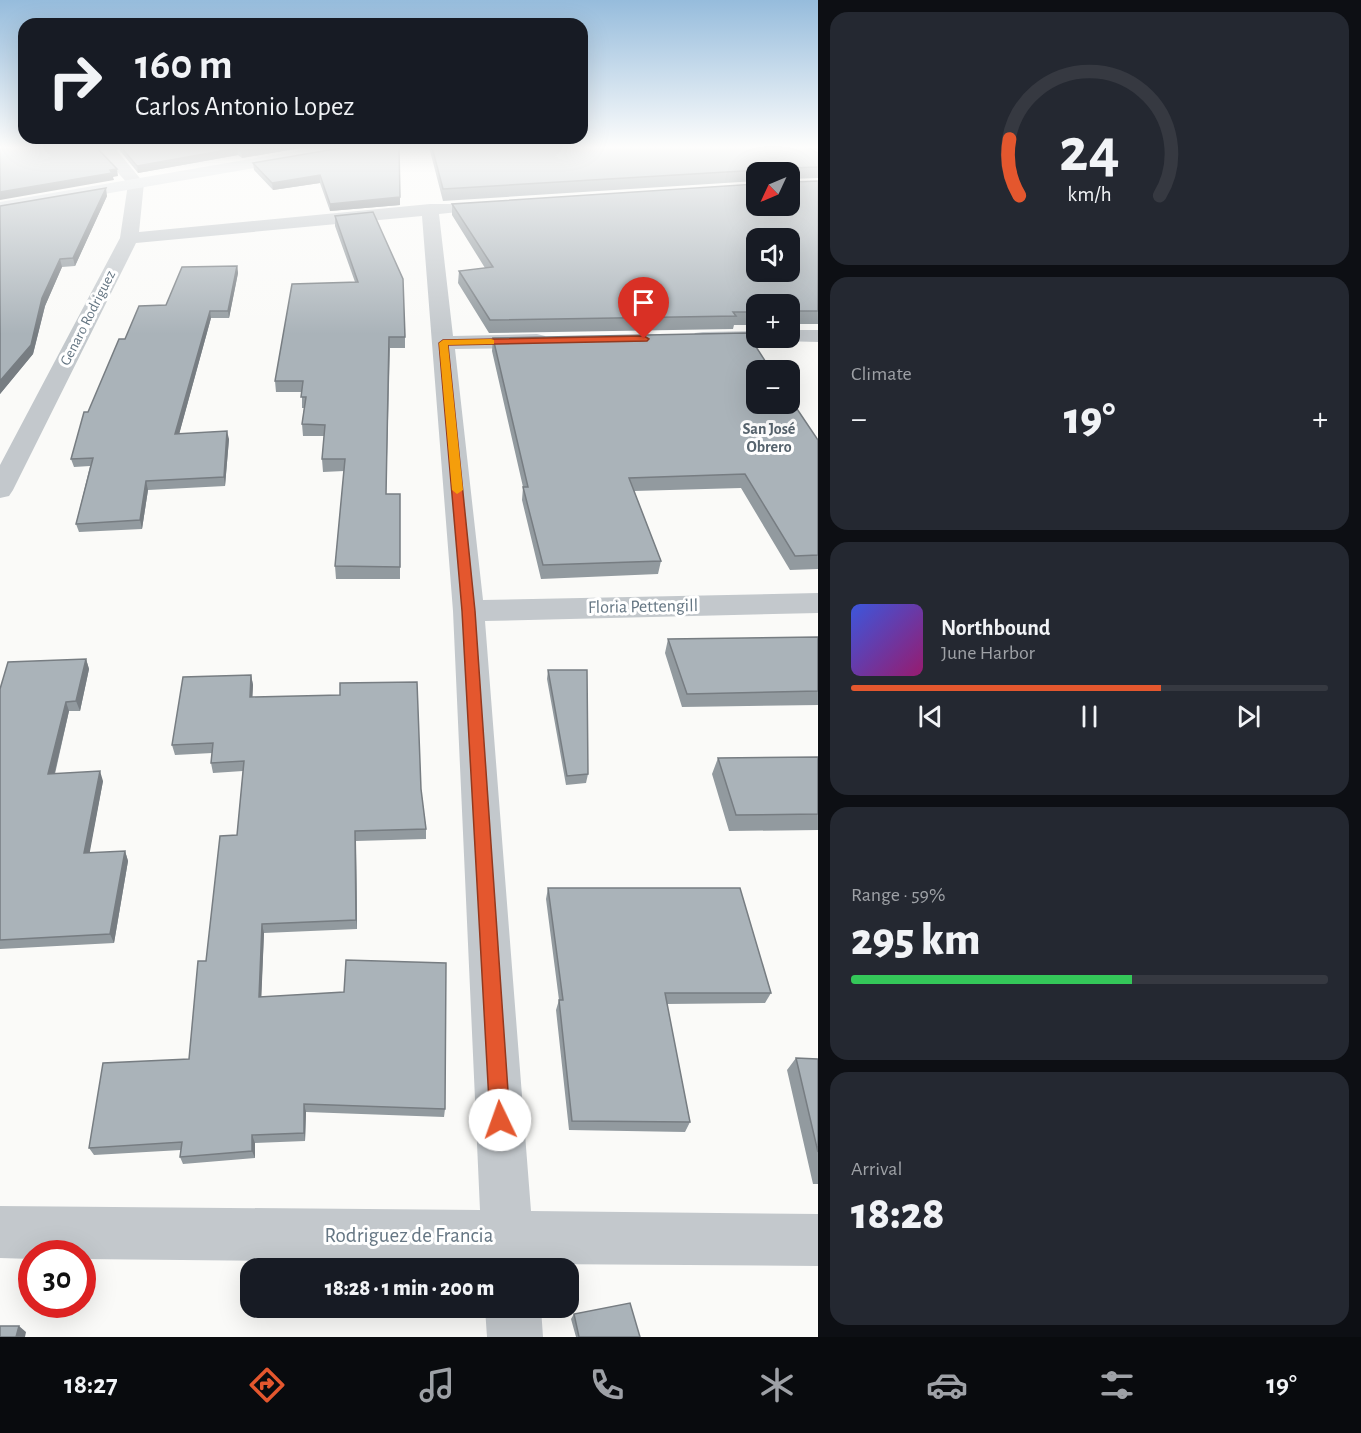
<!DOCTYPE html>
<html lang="en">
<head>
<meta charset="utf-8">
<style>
  :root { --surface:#171b24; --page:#242831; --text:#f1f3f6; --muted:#9ea1a6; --line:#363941; --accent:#e4572e }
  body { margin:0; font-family:"Alegreya Sans",sans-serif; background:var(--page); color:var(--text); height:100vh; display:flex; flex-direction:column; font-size:22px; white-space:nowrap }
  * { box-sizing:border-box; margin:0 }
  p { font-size:20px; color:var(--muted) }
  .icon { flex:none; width:33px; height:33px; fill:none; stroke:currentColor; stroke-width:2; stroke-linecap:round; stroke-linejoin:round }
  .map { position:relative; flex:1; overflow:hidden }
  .panel { display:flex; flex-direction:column; gap:12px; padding:12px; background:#0d0f14; width:543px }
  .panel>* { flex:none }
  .hud { position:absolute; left:18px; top:18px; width:570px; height:126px; border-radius:18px; box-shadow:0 6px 24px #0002; background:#171b24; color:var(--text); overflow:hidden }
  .needle { width:39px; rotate:226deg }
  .tools { position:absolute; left:746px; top:162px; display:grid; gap:12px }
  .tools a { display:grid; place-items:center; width:54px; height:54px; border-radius:12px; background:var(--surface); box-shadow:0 6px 24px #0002; font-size:30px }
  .speed { position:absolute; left:18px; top:1240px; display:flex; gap:12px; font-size:30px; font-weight:700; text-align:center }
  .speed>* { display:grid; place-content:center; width:78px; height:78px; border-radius:50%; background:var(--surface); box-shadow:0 6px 24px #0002; line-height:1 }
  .speed .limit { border:9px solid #d22; background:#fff; color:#111 }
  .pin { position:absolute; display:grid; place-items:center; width:51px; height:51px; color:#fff; margin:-62px -26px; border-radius:50% 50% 50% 0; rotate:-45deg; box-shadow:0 0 6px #0007 }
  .pin .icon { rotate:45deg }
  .me { position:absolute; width:66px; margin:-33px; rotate:357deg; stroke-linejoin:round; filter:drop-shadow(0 0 4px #0008) }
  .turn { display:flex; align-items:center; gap:21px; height:126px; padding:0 18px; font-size:27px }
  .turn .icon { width:78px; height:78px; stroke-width:2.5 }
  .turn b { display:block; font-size:42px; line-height:51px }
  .big { font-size:45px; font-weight:800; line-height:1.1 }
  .panel .card { flex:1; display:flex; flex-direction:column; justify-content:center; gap:9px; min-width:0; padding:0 21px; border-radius:18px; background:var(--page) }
  .panel .dial { align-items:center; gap:0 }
  .dial svg { height:156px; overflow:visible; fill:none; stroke:var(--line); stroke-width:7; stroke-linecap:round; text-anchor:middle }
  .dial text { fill:var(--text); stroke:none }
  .song { display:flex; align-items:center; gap:18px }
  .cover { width:72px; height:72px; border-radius:9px; background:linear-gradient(135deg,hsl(230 70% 55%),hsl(320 70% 35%)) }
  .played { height:6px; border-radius:3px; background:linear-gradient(90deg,var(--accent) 65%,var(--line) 65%) }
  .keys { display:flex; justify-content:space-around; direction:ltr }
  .heat { display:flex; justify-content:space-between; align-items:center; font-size:33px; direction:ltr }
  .charge { height:9px; border-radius:4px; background:linear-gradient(90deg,#34c759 59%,var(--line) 0) }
  .trip { position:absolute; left:240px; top:1258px; width:339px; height:60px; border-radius:18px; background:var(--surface); box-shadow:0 6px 24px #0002; font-weight:800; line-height:60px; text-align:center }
  .dock { display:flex; height:96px; justify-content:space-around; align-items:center; background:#090b0e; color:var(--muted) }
  .dock .icon { width:42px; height:42px }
  .dock .active { color:var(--accent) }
  .dock b { font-size:27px; color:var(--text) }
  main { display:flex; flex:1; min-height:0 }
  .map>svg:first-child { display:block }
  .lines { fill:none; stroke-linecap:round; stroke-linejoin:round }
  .minor { fill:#c3c8cc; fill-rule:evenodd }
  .major { fill:#d6dbdf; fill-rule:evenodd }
  .wall { fill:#929a9f }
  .shaded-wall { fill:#777d82 }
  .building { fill:#aab3b9; stroke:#777d82; stroke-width:1.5; fill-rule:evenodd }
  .route { fill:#e4572e; stroke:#94391e; stroke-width:1.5 }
  .slow { fill:#f59e0b }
  .labels { text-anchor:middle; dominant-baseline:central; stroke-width:6; stroke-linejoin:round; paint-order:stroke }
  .far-street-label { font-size:15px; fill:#657683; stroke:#fff }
  .far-neighbourhood-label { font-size:16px; font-weight:bold; fill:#57646e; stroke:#fff }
  .street-label { font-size:18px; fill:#657683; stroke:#fff }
  .near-street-label { font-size:21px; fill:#657683; stroke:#fff }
</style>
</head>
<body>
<main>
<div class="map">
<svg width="818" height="1337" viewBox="0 0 818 1337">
  <rect width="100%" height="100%" fill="#fafaf8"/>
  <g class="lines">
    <!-- minor -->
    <path class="minor" d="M99,147H114L144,183L139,232L430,204H458L461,208L458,212L439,214L453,336L537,334L545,336L548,341L545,346L537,348L455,349L483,600L818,593V613L485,621L531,1211L818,1214V1266L535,1264L536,1269H482V1263L82,1259V1254H32V1259L0,1258V1206L480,1210L453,611L422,216L136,243L13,490L9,496L0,498V465L120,238L128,184L103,156Z
      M789,330H818V342L781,341L779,338H789Z
      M756,331V338H766L764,342L703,344L695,343L692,338L695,333L703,332Z
      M485,1308H541L543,1337H487Z"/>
    <!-- major -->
    <path class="major" d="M320,147H354L347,152L0,212V202Z"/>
  </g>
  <!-- wall -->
  <path class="wall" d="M117,147H306L242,158L238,155L138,173Z
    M399,147L400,205L330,211L320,183L273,190L254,170L253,163Z
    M429,147H808L818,153V178L790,179V180L792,182L818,181V324H789V304H756V325H734L733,329L489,333L458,283L459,271L485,268L452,215V204L756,206L789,172H756V181L443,201Z
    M812,147H818V151Z
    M107,196L75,266L62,267L45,306L33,354L0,394V206Z
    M335,216L405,337V348H390L386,494H400V579H336L335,566L344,471L323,472L322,459L324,436H303L302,424L304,408H302V392H276L275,381L355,282L335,226Z
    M237,266L238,273L229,318H211L179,434L229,439L225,486L148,490L142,529L79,532L76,524L90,466L74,467L71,459L88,412L125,339L166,305Z
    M493,338L818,440V569L790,570L741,488L634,491L661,561L658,574L541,579L522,500L523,487L492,351Z
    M818,637V705L682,707L665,653L668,639Z
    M86,659L89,669L80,711H69L55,774L103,781L89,853L125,851L128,861L114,943L0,949V689Z
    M548,670L588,774L586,783L566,785L547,679Z
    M251,675L253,685L252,697L421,789L426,829V839L356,841L357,929L264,933L261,997L445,1109L444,1117L306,1112L305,1141L255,1143V1158L183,1164L180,1157L181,1150L94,1155L89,1148L189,1059L206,961L237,835L243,771L213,773L211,763L212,753L175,755L172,745Z
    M818,757V830L729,831L712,774L718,758Z
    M548,888L771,993L765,1003L667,1004L690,1122L685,1132L569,1130L556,1010L559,1000L546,899Z
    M796,1058L818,1059V1184H813L787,1070Z
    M574,1314L640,1337H576L571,1319Z"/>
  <!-- shaded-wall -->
  <path class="shaded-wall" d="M265,147H306L242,158L241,151Z
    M237,148L238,155L138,173L137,166Z
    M117,169L118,176L113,177L114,180L0,200V192Z
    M320,175V183L273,190L272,183Z
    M106,188L107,196L75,266L73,258Z
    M400,197V205L330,211V204Z
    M60,259L62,267L45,306L33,354L0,394V381L42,298Z
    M237,266L238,273L229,318L228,311Z
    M210,311L211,318L177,442L175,434Z
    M227,431L229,439L225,486L224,477Z
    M146,481L148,490L142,529L140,520Z
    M86,659L89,669L80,711L76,701Z
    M251,675L253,685L252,707L250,697Z
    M66,702L69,711L52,784L48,774Z
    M100,771L103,781L88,862L84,853Z
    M355,831L356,841L357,929L356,920Z
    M125,851L128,861L114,943L110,934Z
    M262,924L264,933L261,1006L259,997Z
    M304,1104L306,1112L305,1141L304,1133Z
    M252,1135L255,1143V1158L252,1151Z
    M19,1326L26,1332L25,1337H16Z"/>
  <!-- building -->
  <path class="building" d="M0,147H98L99,150L117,169L110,170L112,173L0,192Z
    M121,147H265L241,151L237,148L137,166Z
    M347,147H399L400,197L330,204L320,175L272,183L253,163Z
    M432,147H808L818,153V167L792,168L790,180L792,182L818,181V311H789V304H756V312H733L736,316L490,320L459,271L493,267L452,204L756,184V206H789V172H761L759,170L443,189ZM756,238H789V272H756Z
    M106,188L73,258L60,259L42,298L31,345L0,381V206Z
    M373,212L403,279L405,337H389L386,494H400V567L335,566L345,459H322L325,425L302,424L306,397H301L303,381H275L292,284L358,282L335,216Z
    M237,266L228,311H210L175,434L227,431L224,477L146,481L140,520L76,524L93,458L71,459L84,412H88L119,339H125L139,306L166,305L182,267Z
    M747,333L771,370H756V404H789V397L818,440V555L795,556L745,474L629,478L661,561L543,565L523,487H528L493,338Z
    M818,637V691L687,694L668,639Z
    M86,659L76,701L66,702L48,774L100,771L84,853L125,851L110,934L0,940V689L8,662Z
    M548,670H587L588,774L567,776Z
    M251,675L250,697L340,695V683L417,682L421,789L426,829L355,831L356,920L262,924L259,997L344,992L346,960L446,963L445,1109L304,1104V1133L252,1135V1151L180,1157L182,1142L89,1148L103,1063L189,1059L198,961H206L220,836L237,835L244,761L211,763L213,743L172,745L183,677Z
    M818,757V814L736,815L718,758Z
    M548,888H740L771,993H665L690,1122L572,1121L559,1000H563Z
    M796,1058L818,1059V1152Z
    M630,1303L640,1337H579L574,1314Z
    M0,1326H19L16,1337H0Z"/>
  <!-- sky -->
  <linearGradient id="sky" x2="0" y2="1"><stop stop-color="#96bcdc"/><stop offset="0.44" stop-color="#fdfdfc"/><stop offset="1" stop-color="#fdfdfc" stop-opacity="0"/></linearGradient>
  <rect width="818" height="334" fill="url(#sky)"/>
  <!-- route -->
  <path class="route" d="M644,336L649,339L647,341L448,345L475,611L510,1120L507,1127L500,1130L493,1127L490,1120L462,611L439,343L443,340Z"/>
  <!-- slow -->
  <path class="slow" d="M491,339L494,340V344L448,345L463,490L457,494L452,490L439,343L443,340Z"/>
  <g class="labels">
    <!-- far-street labels -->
    <g class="far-street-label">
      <text transform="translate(88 318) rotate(-63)">Genaro Rodriguez</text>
    </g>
    <!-- far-neighbourhood labels -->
    <g class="far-neighbourhood-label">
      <text x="769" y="429">San José<tspan x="769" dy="18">Obrero</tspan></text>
    </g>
    <!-- street labels -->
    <g class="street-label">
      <text transform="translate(643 607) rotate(-1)">Floria Pettengill</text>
    </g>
    <!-- near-street labels -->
    <g class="near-street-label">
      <text x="409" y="1235">Rodriguez de Francia</text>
    </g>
  </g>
</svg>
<div class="tools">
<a><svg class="needle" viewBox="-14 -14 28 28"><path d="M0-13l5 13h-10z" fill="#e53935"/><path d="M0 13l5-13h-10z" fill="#9ea1a6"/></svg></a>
<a><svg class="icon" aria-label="sound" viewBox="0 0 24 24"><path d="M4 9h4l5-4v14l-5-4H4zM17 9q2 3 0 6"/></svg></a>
<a>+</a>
<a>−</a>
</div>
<div class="speed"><div class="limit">30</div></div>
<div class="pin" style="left:644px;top:339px;background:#d93025"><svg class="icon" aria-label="arrive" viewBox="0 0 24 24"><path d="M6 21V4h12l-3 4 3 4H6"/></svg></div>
<svg class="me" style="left:500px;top:1120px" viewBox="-20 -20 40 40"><circle r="19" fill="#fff"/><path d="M0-13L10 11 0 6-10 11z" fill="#e4572e"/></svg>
<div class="trip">18:28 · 1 min · 200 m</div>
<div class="hud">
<div class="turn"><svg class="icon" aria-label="right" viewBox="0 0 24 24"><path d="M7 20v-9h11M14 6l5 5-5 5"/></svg><div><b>160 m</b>Carlos Antonio Lopez</div></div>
</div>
</div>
<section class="panel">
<div class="card dial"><svg viewBox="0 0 100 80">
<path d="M14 69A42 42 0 1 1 86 69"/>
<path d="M14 69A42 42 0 0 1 9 40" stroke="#e4572e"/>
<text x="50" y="56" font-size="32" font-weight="700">24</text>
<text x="50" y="72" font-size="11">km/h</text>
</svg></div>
<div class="card"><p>Climate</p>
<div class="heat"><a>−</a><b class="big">19°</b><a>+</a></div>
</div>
<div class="card">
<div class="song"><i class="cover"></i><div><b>Northbound</b><p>June Harbor</p></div></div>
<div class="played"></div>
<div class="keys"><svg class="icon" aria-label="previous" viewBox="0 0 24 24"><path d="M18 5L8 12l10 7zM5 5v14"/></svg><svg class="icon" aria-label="pause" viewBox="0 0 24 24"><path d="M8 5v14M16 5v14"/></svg><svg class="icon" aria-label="next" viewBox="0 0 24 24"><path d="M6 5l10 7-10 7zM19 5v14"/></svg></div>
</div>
<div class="card"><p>Range · 59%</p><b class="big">295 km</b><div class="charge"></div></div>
<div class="card"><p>Arrival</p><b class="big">18:28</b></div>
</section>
</main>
<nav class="dock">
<b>18:27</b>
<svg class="icon active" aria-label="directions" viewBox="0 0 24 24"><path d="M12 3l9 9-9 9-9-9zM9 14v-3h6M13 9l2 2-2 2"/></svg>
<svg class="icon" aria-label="music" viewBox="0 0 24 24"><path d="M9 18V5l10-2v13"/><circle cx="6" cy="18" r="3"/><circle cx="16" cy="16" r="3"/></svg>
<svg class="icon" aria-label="phone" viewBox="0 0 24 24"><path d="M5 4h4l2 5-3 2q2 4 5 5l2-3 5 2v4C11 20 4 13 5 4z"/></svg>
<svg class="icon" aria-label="climate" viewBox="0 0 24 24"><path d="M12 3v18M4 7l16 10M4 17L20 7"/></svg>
<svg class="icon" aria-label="car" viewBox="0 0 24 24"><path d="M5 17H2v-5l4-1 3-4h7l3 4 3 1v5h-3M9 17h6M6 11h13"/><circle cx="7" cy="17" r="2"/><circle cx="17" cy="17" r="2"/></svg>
<svg class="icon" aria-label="filters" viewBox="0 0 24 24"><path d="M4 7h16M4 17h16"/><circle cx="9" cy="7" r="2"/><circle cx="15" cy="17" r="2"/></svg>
<b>19°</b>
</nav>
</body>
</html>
